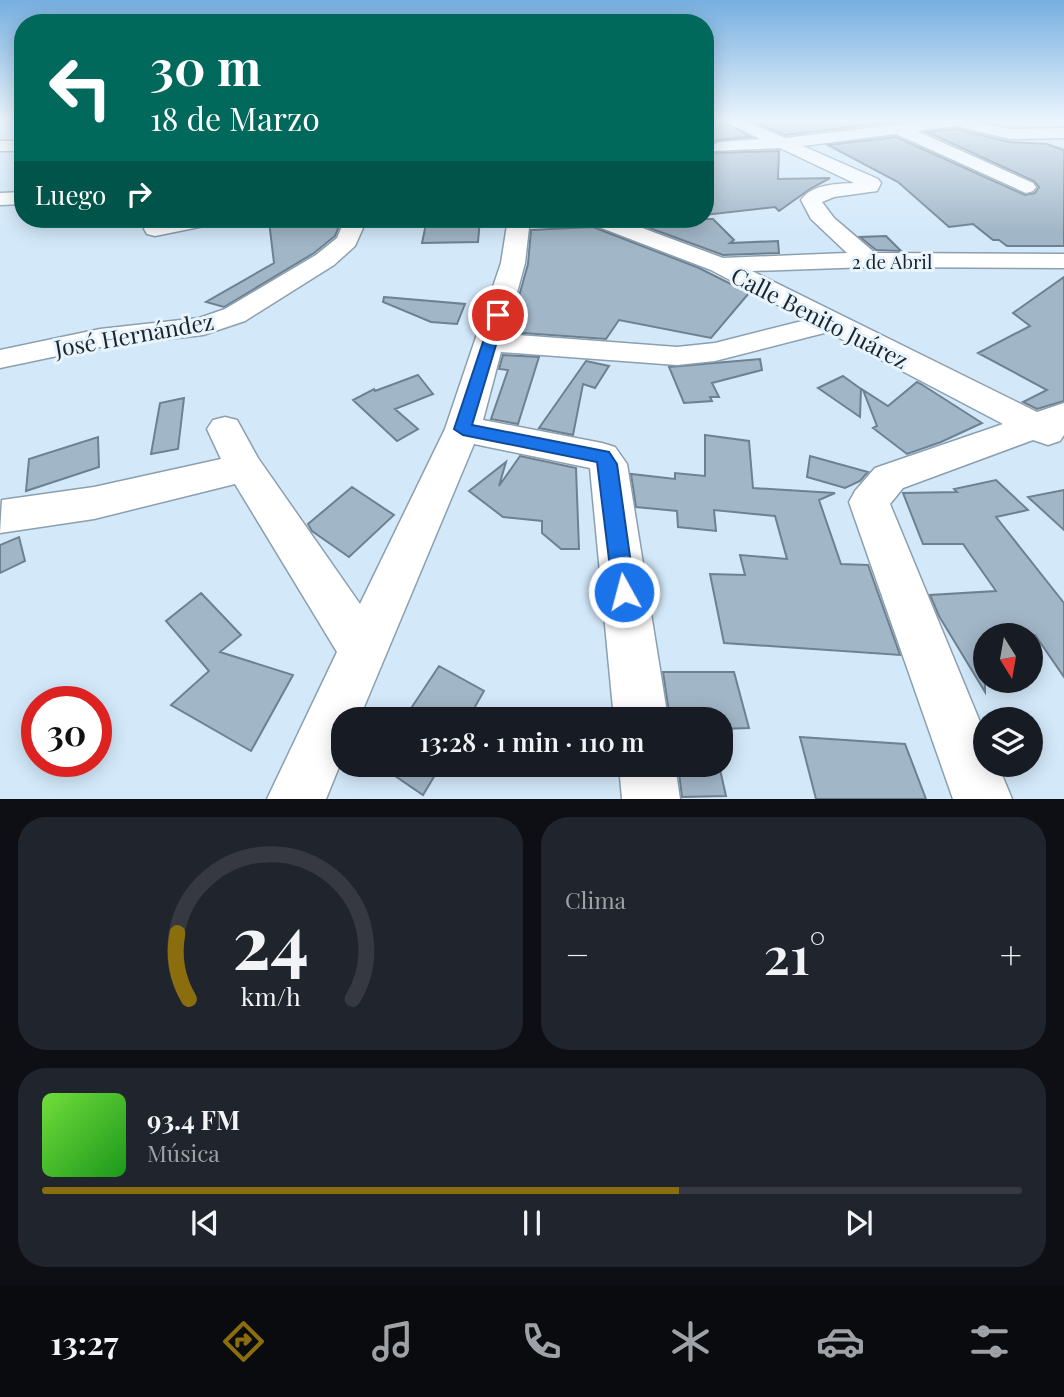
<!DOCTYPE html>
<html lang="es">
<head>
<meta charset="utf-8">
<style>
  :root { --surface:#171b24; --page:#20242c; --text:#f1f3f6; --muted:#9ea1a6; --line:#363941; --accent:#8a6d0d }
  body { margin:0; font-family:"Playfair Display",serif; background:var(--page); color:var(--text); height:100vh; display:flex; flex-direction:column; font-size:26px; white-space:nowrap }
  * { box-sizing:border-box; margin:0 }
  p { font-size:23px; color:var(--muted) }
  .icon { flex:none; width:38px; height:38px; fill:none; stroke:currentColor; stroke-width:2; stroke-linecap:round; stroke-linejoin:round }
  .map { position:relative; height:799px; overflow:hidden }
  .panel { display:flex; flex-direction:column; gap:18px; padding:18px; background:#0d0f14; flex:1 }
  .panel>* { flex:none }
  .banner { position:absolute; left:14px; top:14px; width:700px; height:214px; border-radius:28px; box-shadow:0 4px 18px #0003; background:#00695c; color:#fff; overflow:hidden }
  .needle { width:46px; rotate:169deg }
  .buttons { position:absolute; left:973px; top:623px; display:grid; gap:14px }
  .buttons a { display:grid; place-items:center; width:70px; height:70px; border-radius:50%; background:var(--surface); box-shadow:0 4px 18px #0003; font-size:35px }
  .speed { position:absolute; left:21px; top:686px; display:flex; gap:14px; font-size:35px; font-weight:700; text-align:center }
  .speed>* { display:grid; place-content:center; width:91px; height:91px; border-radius:50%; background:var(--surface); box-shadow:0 4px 18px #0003; line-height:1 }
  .speed .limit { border:10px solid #d22; background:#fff; color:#111 }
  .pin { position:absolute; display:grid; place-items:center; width:60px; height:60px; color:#fff; margin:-30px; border:4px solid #fff; border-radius:50%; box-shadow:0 2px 7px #0007 }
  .me { position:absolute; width:77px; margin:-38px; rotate:353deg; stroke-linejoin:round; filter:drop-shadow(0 0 5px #0008) }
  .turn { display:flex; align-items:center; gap:24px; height:147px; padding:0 21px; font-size:32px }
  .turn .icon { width:91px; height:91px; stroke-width:2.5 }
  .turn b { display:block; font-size:49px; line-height:60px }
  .then { display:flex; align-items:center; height:66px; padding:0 21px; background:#0003; gap:14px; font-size:26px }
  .big { font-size:52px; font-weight:600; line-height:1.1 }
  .panel .widget { flex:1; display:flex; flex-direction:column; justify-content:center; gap:10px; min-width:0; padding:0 24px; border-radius:28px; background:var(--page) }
  .panel .dial { align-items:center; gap:0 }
  .dial svg { height:182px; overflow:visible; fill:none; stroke:var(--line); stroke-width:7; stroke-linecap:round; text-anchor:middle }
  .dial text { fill:var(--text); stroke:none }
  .song { display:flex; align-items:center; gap:21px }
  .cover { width:84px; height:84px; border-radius:10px; background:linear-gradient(135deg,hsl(100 70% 55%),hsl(120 70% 35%)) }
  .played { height:7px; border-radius:4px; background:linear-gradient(90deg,var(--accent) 65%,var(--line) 65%) }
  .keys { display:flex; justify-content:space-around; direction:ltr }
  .heat { display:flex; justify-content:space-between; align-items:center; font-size:38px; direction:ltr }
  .panel .tiles { flex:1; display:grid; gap:18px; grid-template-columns:1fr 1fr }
  .widget:last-child { grid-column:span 2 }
  .trip { position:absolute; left:331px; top:707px; width:402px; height:70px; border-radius:28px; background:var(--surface); box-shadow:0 4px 18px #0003; font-weight:600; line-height:70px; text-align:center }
  .tab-bar { display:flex; height:112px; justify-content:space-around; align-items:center; background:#090b0e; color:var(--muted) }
  .tab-bar .icon { width:49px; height:49px }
  .tab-bar .current { color:var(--accent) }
  .tab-bar b { font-size:32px; color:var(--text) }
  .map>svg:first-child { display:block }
  .building { fill:#a1b6c7; stroke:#6e8191; stroke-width:2 }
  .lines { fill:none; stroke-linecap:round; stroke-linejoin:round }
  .minor-casing { stroke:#8b9faf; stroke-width:3 }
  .minor { fill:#fff; fill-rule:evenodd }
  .route { fill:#1a73e8; stroke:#114b97; stroke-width:2 }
  .labels { text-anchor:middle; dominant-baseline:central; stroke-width:6; stroke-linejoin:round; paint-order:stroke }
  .far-street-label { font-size:19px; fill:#1c242a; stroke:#e8f5ff }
  .street-label { font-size:23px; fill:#1c242a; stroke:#e8f5ff }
</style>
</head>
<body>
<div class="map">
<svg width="1064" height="799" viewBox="0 0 1064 799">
  <rect width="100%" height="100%" fill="#d3e9fa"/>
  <!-- building -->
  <path class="building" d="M705,120H721L750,137L718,140L707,146L711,153L779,151L778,179L830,178L810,189L779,211L775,207L705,215Z
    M749,120H870L878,123L909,120L785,135Z
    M956,129L1009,142L1047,144L1064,150V246H1007L999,240H993L973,224L949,227L898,182L828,145L896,137L1025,195L1035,193L1039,187L1034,181L927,132Z
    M285,219H342L335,236L314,253L224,307L206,302L274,263L269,221Z
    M427,219H480L478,242L422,243Z
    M625,219H713L734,240L730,243L778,241L779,253L723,255Z
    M593,227L699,268L749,293L711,338L619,320L606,339L509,332L528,264L531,230Z
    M886,236L901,251L876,250L860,237Z
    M1064,277V401L1037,409L1023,402L1047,390L978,353L1030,326L1013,313Z
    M384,297L465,304L457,324L431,322L383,302Z
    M503,355L539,357L518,424L491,419L508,370L499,369Z
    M760,359L762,370L712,383L719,397H710L712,401L684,403L669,367Z
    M586,361L609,366L595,388L583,384L573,435L539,428Z
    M418,375L433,394L395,409L418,429L397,441L353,400L374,389L375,391Z
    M843,376L861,389L860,417L818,388Z
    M917,382L921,384L982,423L941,442L907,454L873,428L877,426L863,390L888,406Z
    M184,398L178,449L151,454L160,403Z
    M705,435L749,441L753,488L835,493L819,500L841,564L868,565L900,655L724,643L710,574L745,575L740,555L787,559L775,516L714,510L716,531L678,527L677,511L636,507L631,474L675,479V473L705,476Z
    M98,437L99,467L26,491L29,459Z
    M520,456L576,468L579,549H561L542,533V521L503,517L469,491L506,462L499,486Z
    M810,456L868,472L860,481L845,488L807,477Z
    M996,480L1028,510L996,517L1064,603V677L1035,635H985V692L939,616L930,595L996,591L963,544H923L903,493L957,492L954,489Z
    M352,487L394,515L349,557L312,531L308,524Z
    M1064,490V530L1028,497Z
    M19,537L25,561L0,573V545Z
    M201,593L241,635L220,652L293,675L251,751L171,705L209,671L166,621Z
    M439,666L484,691L468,719H404Z
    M663,672H734L749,728L721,729V719H670Z
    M800,737L905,744L926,799H816Z
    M379,765H441L423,795Z
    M678,765H719L726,796L682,797Z"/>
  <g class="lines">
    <defs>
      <path id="minor" d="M723,120H743L785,138L935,120H968L1010,129L1064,128V138L1010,139L956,126L917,131L1033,183L1036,187L1033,191L1026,193L896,134L803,146L878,179L881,183L877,191L834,197L822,202L834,218L875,253L1064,254V268L869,267L752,271L1037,412L1064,403V435L1060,441L1048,445L1033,440L903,488L890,504L985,734V765H998L1012,799H953L849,502L855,491L875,468L1003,424L828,332L715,361L677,365L501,352L483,420L602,443L615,447L627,464L668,719H614L590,468L474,444L359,719H343V757L326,799H267L337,652L235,484L94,519L0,533L2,500L94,487L221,459L207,429L213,420L225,417L237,420L258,458L360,604L445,429L501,263L508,219H530L525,263L506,334L677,347L715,343L806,320L711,270L591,224L588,219H618L723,258L847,253L811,219L801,200C812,184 836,184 854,183L780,148L713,151L710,147L719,142L760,139Z
        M0,141H23V151H0Z
        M23,192V204L0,205V193Z
        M173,219H217L214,224L155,236L147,234L144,229L147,224Z
        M345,219H367L355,246L334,265L245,321L203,335L100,347L0,368V350L100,329L199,318L225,309L316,255L337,238Z
        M619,765H675L680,799H622Z"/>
    </defs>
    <!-- minor casing -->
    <use href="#minor" class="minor-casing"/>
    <!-- minor -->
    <use href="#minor" class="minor"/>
  </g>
  <!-- sky -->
  <linearGradient id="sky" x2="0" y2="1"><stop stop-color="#76afe0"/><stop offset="0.52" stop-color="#ebf5fd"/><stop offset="1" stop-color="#ebf5fd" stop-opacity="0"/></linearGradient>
  <rect width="1064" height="232" fill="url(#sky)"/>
  <!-- route -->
  <path class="route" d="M498,311L505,315L472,425L609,452L617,464L635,592L632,599L624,601L617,599L613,592L597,462L463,435L454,429L492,315Z"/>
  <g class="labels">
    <!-- far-street labels -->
    <g class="far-street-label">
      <text x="892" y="261">2 de Abril</text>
    </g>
    <!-- street labels -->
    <g class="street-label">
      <text transform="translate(820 317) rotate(27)">Calle Benito Juárez</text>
      <text transform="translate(134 334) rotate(-10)">José Hernández</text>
    </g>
  </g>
</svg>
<div class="buttons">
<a><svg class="needle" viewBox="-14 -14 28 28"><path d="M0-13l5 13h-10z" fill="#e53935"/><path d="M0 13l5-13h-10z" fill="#9ea1a6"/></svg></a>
<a><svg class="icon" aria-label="layers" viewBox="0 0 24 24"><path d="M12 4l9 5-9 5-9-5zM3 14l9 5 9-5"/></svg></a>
</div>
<div class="speed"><div class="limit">30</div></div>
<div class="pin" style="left:498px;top:315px;background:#d93025"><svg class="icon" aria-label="arrive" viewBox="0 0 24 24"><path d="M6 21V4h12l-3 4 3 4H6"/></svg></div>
<svg class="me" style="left:624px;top:592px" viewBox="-20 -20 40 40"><circle r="17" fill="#1a73e8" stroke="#fff" stroke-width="3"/><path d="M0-11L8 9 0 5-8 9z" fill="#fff"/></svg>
<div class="trip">13:28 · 1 min · 110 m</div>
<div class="banner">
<div class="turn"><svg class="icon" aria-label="left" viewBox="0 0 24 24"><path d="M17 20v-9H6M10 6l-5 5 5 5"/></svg><div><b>30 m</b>18 de Marzo</div></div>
<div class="then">Luego<svg class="icon" aria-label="right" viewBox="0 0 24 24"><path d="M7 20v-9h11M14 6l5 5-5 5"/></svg></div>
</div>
</div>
<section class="panel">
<div class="tiles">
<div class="widget dial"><svg viewBox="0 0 100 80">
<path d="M14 69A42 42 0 1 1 86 69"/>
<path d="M14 69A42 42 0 0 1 9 40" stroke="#8a6d0d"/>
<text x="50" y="56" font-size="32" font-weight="700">24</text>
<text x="50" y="72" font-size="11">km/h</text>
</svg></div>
<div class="widget"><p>Clima</p>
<div class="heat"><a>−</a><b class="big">21°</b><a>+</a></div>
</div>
<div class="widget">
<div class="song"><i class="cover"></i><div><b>93.4 FM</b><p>Música</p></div></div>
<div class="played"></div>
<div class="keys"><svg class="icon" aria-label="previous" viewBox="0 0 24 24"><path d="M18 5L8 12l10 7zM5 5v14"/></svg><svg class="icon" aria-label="pause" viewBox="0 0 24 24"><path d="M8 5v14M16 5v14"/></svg><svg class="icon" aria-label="next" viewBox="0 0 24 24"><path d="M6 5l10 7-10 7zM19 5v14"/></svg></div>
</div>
</div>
</section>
<nav class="tab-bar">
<b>13:27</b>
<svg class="icon current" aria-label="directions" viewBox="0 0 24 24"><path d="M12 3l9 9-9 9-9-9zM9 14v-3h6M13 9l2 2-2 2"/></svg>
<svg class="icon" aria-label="music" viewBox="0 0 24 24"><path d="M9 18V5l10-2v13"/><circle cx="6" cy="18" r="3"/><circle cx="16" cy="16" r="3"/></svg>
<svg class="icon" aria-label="phone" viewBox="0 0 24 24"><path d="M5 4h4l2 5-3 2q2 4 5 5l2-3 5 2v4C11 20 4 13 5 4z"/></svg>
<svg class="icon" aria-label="climate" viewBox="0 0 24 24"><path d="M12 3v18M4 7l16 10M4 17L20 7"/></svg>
<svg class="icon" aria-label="car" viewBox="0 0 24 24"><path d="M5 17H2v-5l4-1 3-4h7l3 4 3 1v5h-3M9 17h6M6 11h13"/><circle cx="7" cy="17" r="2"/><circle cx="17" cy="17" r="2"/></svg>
<svg class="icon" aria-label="filters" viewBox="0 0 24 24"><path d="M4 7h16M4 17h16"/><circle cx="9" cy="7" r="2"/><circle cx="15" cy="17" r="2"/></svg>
</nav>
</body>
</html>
